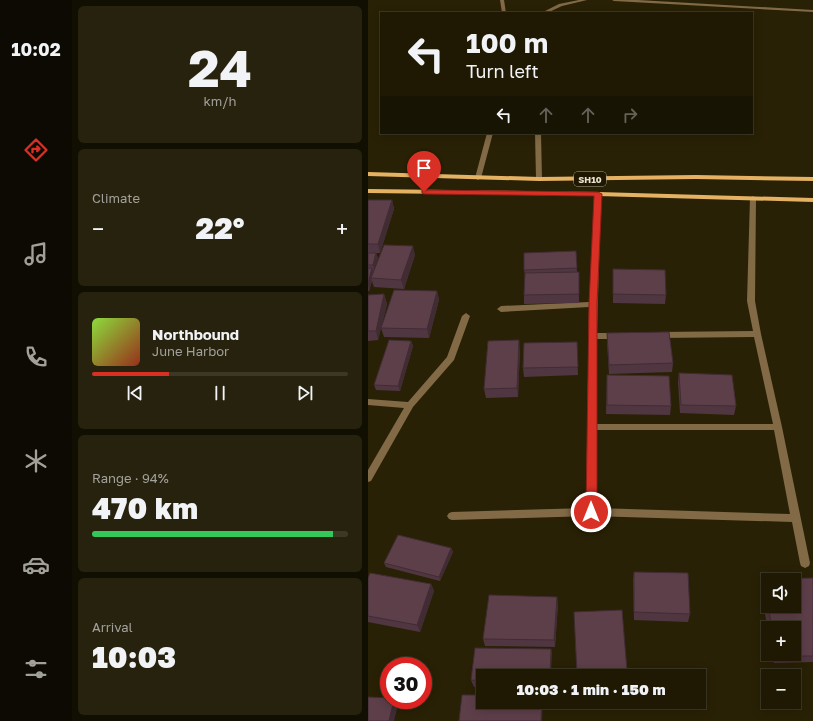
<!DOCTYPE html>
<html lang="en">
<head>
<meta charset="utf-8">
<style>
  :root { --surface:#1f1904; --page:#27220e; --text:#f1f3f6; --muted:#a1a09a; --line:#3c3826; --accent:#d93025 }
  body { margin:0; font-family:"Golos Text",sans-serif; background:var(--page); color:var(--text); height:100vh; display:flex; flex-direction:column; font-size:15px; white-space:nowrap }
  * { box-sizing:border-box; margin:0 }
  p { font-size:13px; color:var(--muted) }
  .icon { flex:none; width:22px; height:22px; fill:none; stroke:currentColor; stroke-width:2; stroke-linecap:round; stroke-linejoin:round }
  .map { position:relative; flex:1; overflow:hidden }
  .drawer { display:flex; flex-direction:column; gap:6px; padding:6px; background:#110e02; width:296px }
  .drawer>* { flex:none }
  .guide { position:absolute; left:12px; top:12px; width:373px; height:122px; border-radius:0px; box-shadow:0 2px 10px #0003,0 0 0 1px var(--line); background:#1f1904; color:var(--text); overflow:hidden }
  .fabs { position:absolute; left:393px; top:573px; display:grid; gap:8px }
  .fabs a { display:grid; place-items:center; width:40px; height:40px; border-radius:0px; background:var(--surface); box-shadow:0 2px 10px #0003,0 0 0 1px var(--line); font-size:20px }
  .speed { position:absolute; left:12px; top:657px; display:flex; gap:8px; font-size:20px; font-weight:700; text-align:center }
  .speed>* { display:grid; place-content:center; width:52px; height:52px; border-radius:50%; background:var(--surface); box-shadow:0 2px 10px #0003,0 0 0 1px var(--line); line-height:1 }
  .speed .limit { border:6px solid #d22; background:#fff; color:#111 }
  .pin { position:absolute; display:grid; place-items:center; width:34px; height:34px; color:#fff; margin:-41px -17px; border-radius:50% 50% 50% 0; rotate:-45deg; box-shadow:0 0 4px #0007 }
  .pin .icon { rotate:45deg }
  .me { position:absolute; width:44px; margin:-22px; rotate:0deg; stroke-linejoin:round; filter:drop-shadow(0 0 3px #0008) }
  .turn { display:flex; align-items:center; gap:14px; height:84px; padding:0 20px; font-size:18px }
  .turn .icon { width:52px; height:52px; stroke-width:2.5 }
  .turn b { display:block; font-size:28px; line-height:34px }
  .lanes { display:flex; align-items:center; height:38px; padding:0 20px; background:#0003; justify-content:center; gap:20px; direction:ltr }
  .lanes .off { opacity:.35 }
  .big { font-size:30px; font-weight:800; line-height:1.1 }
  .drawer .card { flex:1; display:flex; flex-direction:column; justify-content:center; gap:6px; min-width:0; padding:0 14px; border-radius:6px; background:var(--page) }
  .drawer .dial { align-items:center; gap:0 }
  .dial b { font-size:52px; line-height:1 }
  .song { display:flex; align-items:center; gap:12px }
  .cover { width:48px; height:48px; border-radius:6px; background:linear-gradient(135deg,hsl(90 70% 55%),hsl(10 70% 35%)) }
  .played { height:4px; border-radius:2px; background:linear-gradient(90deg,var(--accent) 30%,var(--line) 30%) }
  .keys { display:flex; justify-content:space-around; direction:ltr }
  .heat { display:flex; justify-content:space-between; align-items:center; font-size:22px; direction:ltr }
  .charge { height:6px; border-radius:3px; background:linear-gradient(90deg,#34c759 94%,var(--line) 0) }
  .trip { position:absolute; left:108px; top:669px; width:230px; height:40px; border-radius:0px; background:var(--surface); box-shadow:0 2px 10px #0003,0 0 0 1px var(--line); font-weight:800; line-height:40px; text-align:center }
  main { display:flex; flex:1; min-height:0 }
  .tabs { display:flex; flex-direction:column; width:72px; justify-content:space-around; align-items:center; background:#0c0a02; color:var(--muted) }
  .tabs .icon { width:28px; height:28px }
  .tabs .active { color:var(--accent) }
  .tabs b { font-size:18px; color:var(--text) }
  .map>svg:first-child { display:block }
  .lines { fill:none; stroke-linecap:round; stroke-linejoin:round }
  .service { fill:#826a46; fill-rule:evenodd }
  .minor { fill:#826a46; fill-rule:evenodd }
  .primary { fill:#e5b263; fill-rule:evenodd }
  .wall { fill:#503640 }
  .shaded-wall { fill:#412c34 }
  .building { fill:#5d3f4a; stroke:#412c34 }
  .route { fill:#d93025; stroke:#8d1f18 }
  .labels { text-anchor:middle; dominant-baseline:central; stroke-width:4; stroke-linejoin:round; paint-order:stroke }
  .shield { fill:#1f1700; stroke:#aca693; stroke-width:1 }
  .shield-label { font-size:9px; font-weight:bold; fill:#e8e3d2 }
</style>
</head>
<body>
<main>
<nav class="tabs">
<b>10:02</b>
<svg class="icon active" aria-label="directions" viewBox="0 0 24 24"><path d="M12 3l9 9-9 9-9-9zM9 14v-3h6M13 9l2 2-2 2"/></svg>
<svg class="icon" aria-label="music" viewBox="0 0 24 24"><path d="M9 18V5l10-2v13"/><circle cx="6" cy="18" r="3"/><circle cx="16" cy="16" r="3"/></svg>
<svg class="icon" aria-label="phone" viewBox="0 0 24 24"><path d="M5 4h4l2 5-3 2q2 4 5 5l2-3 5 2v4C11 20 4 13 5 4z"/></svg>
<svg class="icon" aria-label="climate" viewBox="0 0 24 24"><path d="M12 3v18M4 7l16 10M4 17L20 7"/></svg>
<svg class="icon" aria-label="car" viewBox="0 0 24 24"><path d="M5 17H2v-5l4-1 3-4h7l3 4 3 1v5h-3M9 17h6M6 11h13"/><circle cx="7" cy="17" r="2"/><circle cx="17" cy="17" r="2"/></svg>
<svg class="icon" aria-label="filters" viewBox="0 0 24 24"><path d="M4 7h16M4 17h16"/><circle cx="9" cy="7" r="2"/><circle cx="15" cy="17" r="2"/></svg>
</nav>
<section class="drawer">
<div class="card dial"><b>24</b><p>km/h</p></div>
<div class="card"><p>Climate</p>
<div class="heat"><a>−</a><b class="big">22°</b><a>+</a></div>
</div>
<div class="card">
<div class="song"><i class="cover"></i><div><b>Northbound</b><p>June Harbor</p></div></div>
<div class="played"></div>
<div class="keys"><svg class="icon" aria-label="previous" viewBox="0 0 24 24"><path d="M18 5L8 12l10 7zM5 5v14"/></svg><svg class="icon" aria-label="pause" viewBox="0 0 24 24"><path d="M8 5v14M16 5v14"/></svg><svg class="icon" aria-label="next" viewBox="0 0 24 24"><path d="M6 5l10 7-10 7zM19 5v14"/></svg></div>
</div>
<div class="card"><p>Range · 94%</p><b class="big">470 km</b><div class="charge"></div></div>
<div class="card"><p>Arrival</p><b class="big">10:03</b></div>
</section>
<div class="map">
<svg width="445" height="721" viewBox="0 0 445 721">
  <rect width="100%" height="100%" fill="#292105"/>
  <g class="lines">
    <!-- service -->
    <path class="service" d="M132,0H136L138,13H134Z
      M119,133H125L113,178L110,180L107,178Z"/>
    <!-- minor -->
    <path class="minor" d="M211,0H219L194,6L179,13H173L191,4Z
      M244,0H270L445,10V12L246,1Z
      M167,133H173L174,179L171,181L168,179Z
      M230,192L233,194L229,333H250L254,336L250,339H229L228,424H405L386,337L291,338L287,335L291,332L385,331L379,301L382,198L385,196L388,198L387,301L393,334L414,427L442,563L441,566L437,568L433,566L432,563L424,522L223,516L84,520L81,519L79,516L81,513L84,512L218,508L221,307L133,312L129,309L133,306L221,302L227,194ZM228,430H406L422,514L228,508Z
      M98,313L102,316L86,360L45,407L3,481L0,482V470L36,408L0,405V399L40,402L79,357L94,316Z"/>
    <!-- primary -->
    <path class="primary" d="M0,172L171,177L328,175L445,177V181L328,179L171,181L0,176Z
      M0,189L230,192L445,198V202L230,196L0,193Z"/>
  </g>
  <!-- wall -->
  <path class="wall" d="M0,200H24L26,209L12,253H8L10,258L6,270L47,255L36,289L6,287L4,281L1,291H0Z
    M208,251L209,272H211V303L156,304V295L157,275L156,270Z
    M245,269L298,295L297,304L245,303Z
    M69,291L71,300L61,338L16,337L13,328Z
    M16,294L19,304L10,340L0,341V295Z
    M239,333L305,363L304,372L241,374L239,342Z
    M43,341L45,346L32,391L8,390L6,385Z
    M209,342L210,375L156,377L155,368Z
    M152,349L150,397L118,398L116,389Z
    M311,373L368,406L366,415L312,413L310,382Z
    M239,375L303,406L302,415L238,414Z
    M83,548L85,552L72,581L18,567L16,563Z
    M266,572L322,614L320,622L266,620L265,579Z
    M0,578L63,584L66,591L52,632L0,622Z
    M445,578V662L406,663L404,654H426V628H400V631L392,586L395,579Z
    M190,604L187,647L117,646L115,639Z
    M206,612L259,671V676H209Z
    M183,649L184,655L115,676V687H106L103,680Z"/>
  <!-- shaded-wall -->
  <path class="shaded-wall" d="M24,200L26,209L12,253L10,244Z
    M45,246L47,255L36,289L33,280Z
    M8,253L10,258L6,270L5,265Z
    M4,268L6,273L3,278L4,281L1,291L0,284Z
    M69,291L71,300L61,338L59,329Z
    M16,294L19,304L10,340L8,331Z
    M151,340L152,349L150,397L149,388Z
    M43,341L45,346L32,391L30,386Z
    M83,548L85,552L72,581L71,577Z
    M63,584L66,591L52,632L49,625Z
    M189,597L190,604L187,647L186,640Z
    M183,649L184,655L183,676H182Z
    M26,700H27L30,705L26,721H21Z
    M174,702H175L174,721H173Z"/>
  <!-- building -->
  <path class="building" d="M0,200H24L10,244H0Z
    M16,245L45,246L33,280L3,278Z
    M208,251L209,268L156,270V253Z
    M0,253H8L5,265H0Z
    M0,268H4L0,284Z
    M245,269L297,270L298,295L245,294Z
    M211,272V294L156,295L157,273Z
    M26,290L69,291L59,329L13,328Z
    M16,294L8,331H0V295Z
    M301,332L305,363L241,365L239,333Z
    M21,340L43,341L30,386L6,385Z
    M151,340L149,388L116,389L120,341Z
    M209,342L210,367L155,368L156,343Z
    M311,373L364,375L368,406L313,405Z
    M239,375L301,376L303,406L239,405Z
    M30,535L83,548L71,577L16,563Z
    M266,572L320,573L322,614L266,612Z
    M2,573L63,584L49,625L0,616V578Z
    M445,578V656H409V654H426V628H404L400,606H426V580H400V606L395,579Z
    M121,595L189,597L186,640L115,639Z
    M254,610L259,671L209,673L206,612Z
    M107,648L183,649L182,676H115V681L103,680Z
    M94,695H115V702H174L173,721H91Z
    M0,697L21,698V700H26L21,721H0Z"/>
  <!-- route -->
  <path class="route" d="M54,190L230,192L234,194L229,304V512L227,515L223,517L220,515L218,512L221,304L226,196L56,194L54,193Z"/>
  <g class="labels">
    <!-- shield labels -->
    <rect class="shield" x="206" y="172" width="32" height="14" rx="3"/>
    <g class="shield-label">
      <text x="222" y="179">SH10</text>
    </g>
  </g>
</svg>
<div class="fabs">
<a><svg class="icon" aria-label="sound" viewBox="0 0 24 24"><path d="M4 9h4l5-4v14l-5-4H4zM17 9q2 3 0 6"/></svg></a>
<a>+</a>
<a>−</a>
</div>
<div class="speed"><div class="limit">30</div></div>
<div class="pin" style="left:56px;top:192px;background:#d93025"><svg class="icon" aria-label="arrive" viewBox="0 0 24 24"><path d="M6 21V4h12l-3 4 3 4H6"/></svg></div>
<svg class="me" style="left:223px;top:512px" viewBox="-20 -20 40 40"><circle r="17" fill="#d93025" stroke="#fff" stroke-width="3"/><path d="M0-11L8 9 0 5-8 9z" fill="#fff"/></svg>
<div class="trip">10:03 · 1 min · 150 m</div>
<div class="guide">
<div class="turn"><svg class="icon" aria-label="left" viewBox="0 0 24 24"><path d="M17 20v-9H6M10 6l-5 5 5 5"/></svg><div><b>100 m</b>Turn left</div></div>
<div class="lanes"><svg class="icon" aria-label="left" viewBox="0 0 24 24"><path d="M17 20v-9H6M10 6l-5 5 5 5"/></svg><svg class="icon off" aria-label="ahead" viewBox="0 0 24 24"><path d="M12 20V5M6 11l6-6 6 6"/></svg><svg class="icon off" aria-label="ahead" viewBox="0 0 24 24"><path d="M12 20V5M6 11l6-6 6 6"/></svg><svg class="icon off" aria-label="right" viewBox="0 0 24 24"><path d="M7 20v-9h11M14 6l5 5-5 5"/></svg></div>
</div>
</div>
</main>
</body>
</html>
